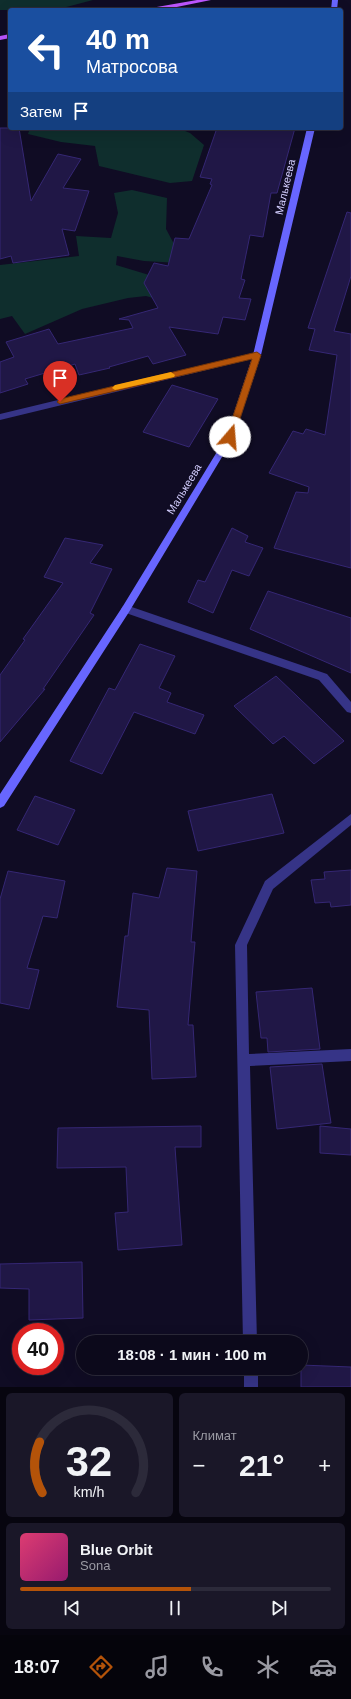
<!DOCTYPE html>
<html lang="ru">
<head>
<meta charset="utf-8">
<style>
  :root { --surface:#0c091b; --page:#1a1728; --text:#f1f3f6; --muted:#9a9aa3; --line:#2c2a3a; --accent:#b45309 }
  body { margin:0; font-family:Helvetica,sans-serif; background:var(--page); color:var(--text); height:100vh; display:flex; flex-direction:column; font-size:15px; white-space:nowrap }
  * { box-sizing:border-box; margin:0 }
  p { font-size:13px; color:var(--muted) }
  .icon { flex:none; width:22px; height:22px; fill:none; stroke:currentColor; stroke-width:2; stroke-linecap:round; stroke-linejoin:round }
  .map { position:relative; height:1387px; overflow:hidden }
  .drawer { display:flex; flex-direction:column; gap:6px; padding:6px; background:#07050f; flex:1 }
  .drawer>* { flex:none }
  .banner { position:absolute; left:8px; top:8px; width:335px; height:122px; border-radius:4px; box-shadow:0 4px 16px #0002,0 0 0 1px var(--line); background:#1a4fa0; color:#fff; overflow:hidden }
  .speed { position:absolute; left:12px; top:1323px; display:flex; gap:8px; font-size:20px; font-weight:700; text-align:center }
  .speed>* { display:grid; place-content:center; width:52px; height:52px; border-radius:50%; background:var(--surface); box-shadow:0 4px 16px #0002,0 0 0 1px var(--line); line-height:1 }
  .speed .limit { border:6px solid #d22; background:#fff; color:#111 }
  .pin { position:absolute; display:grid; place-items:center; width:34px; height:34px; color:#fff; margin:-41px -17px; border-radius:50% 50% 50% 0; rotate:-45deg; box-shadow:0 0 4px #0007 }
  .pin .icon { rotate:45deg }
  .me { position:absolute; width:44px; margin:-22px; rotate:18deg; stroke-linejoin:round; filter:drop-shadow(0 0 3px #0008) }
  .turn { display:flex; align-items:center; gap:14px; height:84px; padding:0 12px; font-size:18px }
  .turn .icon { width:52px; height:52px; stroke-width:2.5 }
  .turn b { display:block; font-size:28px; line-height:34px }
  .then { display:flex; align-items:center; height:38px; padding:0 12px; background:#0003; gap:8px; font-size:15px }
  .big { font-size:30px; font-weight:600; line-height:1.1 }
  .drawer .tile { flex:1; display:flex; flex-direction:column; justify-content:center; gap:6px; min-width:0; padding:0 14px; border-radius:6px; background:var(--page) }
  .drawer .dial { align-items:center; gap:0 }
  .dial svg { height:104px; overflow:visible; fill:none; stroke:var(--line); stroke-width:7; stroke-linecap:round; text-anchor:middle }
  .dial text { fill:var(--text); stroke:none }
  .song { display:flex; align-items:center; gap:12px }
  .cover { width:48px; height:48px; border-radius:6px; background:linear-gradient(135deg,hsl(340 70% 55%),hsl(320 70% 35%)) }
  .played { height:4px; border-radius:2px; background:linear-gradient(90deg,var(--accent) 55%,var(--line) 55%) }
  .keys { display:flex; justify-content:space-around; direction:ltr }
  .heat { display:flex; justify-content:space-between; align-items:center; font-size:22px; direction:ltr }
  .drawer .tiles { flex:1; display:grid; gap:6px; grid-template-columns:1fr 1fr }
  .tile:last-child { grid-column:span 2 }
  .trip { position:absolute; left:76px; top:1335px; width:232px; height:40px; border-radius:20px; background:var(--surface); box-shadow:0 4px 16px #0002,0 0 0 1px var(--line); font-weight:600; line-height:40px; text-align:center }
  .dock { display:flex; height:64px; justify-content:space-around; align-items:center; background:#05040b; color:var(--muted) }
  .dock .icon { width:28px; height:28px }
  .dock .selected { color:var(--accent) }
  .dock b { font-size:18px; color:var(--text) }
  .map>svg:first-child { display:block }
  .green { fill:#0f2e2d }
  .building { fill:#201746; stroke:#352774 }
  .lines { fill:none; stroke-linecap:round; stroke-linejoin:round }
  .street { fill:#363487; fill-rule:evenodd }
  .secondary { fill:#6866ff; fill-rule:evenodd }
  .primary { fill:#bd56ff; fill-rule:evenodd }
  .route { fill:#b45309; stroke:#753606 }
  .slow { fill:#f59e0b }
  .labels { text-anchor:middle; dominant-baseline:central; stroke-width:4; stroke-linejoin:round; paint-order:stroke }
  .street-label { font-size:11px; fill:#d4cfff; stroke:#100c24 }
</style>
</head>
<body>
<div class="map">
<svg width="351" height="1387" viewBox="0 0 351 1387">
  <rect width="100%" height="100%" fill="#100c24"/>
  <!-- green -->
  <path class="green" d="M0,0H93L55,10H0Z
    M30,128H178L190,133L204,145L192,181L170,183L99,166L95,146L61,142L28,134Z
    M132,190L167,198L166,229L174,244L179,263L144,261L117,256L116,265L169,281L188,308L146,296L128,298L82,309L25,334L12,316L0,319V265L79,256L76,236L111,238L118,213L114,193Z"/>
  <!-- building -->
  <path class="building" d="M0,128H19L31,201L58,154L81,159L63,188L89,191L75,231L62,229L69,255L13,263L11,256L0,259Z
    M217,128H295L277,193H271L263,237L250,235L241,279L245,280L239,298L251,299L245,320L223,317L218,334L169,327L186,355L153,364L148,356L109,367L110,368L79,375L75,364L25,379L28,384L0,393V362L14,357L6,342L49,329L58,344L133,328L129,320L119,319L158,308L144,283L154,263L168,266L175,238L189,239L212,185L210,184L212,179L200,177Z
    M347,212L351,213V276L334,331L351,334V568L274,548L296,492L308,493L309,487L269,473L293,431L303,434L306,429L325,435L337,355L309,350L315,329L308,328Z
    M172,385L218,399L189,447L143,432Z
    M232,528L248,536L245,542L263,548L249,576L232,570L213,613L188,602L198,580L205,582Z
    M65,538L103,545L90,563L112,569L90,613L94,615L43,689H45L0,742V675L25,640L23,639L63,583L44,577Z
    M268,591L351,618V673L250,629Z
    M140,644L175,656L159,688L171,693L167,702L204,715L195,734L134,712L102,774L70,761L109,688L115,690Z
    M276,676L344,741L314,764L284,736L273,744L234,706Z
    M272,794L284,833L198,851L188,811Z
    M35,796L75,810L58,845L17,830Z
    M167,868L197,871L191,942H195L188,1025H193L196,1077L152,1079L149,1010L117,1007L125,936H128L133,893L159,898Z
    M351,870V905L331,907L330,902L315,903L311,880L325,879L324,872Z
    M8,871L65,881L57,918L43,916L27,968L39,970L29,1009L0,1003V899Z
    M312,988L320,1049L268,1052L267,1038H261L256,992Z
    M322,1064L331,1123L277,1129L270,1067Z
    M201,1126V1147H175L182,1245L118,1250L115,1213L128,1212L126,1167L57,1168L58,1128Z
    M320,1126L351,1129V1155L320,1153Z
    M82,1262L83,1318L29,1320V1289L0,1288V1264Z
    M301,1365L351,1367V1387H301Z"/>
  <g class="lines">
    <!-- street -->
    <path class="street" d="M257,352L260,353V357L0,420V414Z
      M126,605L327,674L351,702V713L347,712L319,680L123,612L121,609L123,606Z
      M351,814V825L273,889L247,945L249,1054L351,1049V1061L250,1066L257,1342H243L235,945L265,881Z
      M244,1368H258V1387H244Z"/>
    <!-- secondary -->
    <path class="secondary" d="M332,0H338L337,10H331Z
      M307,128H315L261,355L234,437L129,612L4,806L0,808V794L123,606L226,437L253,355Z"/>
    <!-- primary -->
    <path class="primary" d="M197,0H211L162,10H148L151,8Z
      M10,34V38L0,40V36Z"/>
  </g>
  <!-- route -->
  <path class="route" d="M257,352L261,355L234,437L230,440L226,437L252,359L60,404L57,402L60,399Z"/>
  <!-- slow -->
  <path class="slow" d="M171,372L175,375L174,377L115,390L112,388L115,385Z"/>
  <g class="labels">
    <!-- street labels -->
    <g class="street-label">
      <text transform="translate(285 187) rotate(-77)">Малькеева</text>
      <text transform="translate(184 489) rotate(-59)">Малькеева</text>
    </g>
  </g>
</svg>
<div class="speed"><div class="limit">40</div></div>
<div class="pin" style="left:60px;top:402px;background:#d93025"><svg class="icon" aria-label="arrive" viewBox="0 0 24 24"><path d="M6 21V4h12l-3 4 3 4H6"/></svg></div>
<svg class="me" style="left:230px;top:437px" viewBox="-20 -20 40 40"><circle r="19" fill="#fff"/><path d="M0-13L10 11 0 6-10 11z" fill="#b45309"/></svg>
<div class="trip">18:08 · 1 мин · 100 m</div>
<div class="banner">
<div class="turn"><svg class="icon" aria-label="left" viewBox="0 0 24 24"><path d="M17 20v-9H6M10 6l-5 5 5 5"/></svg><div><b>40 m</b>Матросова</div></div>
<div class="then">Затем<svg class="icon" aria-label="arrive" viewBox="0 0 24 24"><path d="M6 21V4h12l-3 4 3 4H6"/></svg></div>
</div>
</div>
<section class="drawer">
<div class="tiles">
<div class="tile dial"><svg viewBox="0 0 100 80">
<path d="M14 69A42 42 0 1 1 86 69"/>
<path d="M14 69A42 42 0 0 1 12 30" stroke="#b45309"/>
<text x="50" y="56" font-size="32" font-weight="700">32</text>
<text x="50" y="72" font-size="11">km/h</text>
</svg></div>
<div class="tile"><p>Климат</p>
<div class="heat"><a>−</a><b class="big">21°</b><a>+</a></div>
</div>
<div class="tile">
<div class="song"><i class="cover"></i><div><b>Blue Orbit</b><p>Sona</p></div></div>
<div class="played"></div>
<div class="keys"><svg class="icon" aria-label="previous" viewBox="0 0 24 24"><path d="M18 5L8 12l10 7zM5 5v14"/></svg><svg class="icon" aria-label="pause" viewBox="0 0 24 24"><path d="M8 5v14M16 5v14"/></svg><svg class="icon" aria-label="next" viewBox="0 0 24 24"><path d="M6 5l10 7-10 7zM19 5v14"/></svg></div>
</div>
</div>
</section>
<nav class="dock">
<b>18:07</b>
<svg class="icon selected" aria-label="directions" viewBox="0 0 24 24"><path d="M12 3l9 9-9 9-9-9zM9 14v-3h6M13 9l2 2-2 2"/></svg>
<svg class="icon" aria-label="music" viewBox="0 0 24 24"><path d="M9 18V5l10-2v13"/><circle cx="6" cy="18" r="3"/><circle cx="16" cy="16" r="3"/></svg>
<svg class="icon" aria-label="phone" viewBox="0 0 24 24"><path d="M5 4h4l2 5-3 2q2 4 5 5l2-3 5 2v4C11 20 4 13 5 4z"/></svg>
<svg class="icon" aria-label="climate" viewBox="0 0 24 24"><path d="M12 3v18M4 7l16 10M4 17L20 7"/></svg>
<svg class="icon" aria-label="car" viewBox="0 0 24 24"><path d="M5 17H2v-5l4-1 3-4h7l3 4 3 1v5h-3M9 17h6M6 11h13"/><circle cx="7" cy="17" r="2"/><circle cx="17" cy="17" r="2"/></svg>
</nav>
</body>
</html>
